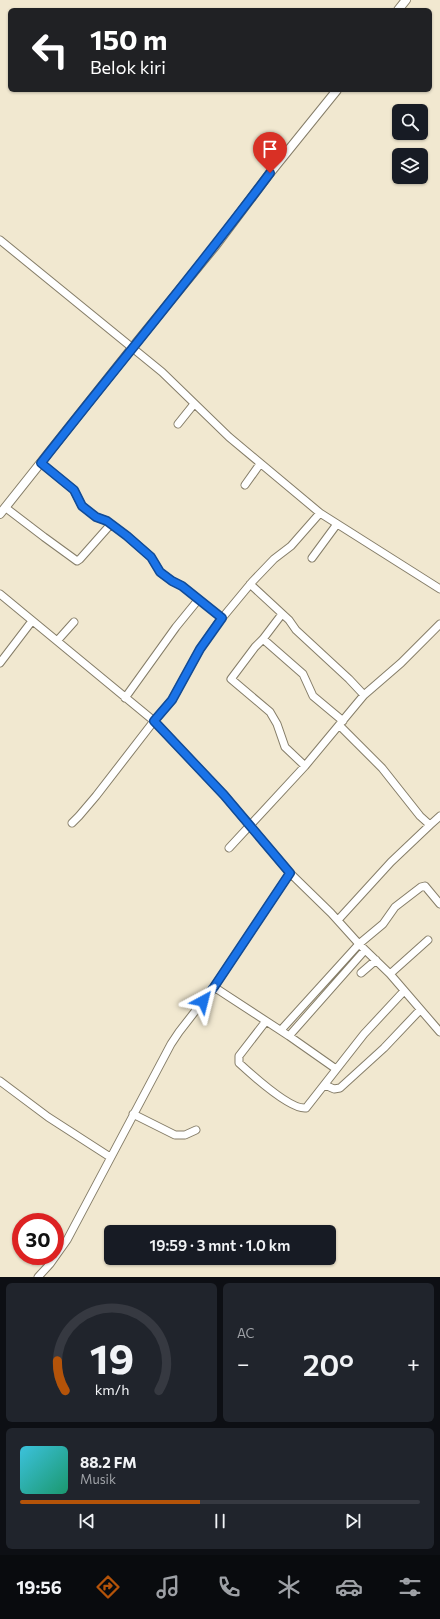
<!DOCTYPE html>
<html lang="id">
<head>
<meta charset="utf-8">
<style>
  :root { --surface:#171b24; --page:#20242c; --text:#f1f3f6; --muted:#9ea1a6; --line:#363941; --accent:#b45309 }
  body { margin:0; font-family:Commissioner,sans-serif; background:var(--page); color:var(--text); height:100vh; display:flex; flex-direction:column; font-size:15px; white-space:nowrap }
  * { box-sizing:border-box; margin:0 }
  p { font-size:13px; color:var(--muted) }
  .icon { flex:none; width:22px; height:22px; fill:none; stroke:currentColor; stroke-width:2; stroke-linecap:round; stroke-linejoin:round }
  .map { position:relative; height:1277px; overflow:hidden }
  .panel { display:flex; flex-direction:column; gap:6px; padding:6px; background:#0d0f14; flex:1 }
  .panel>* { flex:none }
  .hud { position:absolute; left:8px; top:8px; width:424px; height:84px; border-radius:6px; box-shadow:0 1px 3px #0004; background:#202124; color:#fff; overflow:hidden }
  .tools { position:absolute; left:392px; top:104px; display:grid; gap:8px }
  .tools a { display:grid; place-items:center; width:36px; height:36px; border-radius:6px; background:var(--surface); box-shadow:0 1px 3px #0004; font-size:20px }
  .speed { position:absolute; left:12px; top:1213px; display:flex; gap:8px; font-size:20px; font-weight:700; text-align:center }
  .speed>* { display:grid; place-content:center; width:52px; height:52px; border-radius:50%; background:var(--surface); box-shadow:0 1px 3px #0004; line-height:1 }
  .speed .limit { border:6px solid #d22; background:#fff; color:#111 }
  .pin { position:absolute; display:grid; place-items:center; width:34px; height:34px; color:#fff; margin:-41px -17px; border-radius:50% 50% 50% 0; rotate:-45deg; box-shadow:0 0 4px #0007 }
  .pin .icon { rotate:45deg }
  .me { position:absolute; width:44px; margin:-22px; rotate:38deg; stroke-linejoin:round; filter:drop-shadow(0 0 3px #0008) }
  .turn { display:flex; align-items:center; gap:14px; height:84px; padding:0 16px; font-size:18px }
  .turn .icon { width:52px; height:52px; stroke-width:2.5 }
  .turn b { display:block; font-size:28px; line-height:34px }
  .big { font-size:30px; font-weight:600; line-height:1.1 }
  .panel .tile { flex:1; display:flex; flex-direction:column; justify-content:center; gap:6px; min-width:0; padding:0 14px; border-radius:6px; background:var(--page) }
  .panel .dial { align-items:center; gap:0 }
  .dial svg { height:104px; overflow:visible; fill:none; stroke:var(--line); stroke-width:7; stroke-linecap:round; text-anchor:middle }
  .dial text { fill:var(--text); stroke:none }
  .song { display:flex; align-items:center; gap:12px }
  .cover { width:48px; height:48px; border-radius:6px; background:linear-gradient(135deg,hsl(190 70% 55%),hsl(160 70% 35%)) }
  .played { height:4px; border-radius:2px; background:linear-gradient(90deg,var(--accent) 45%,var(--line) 45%) }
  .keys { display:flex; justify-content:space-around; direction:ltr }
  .heat { display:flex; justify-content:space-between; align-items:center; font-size:22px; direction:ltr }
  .panel .tiles { flex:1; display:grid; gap:6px; grid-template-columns:1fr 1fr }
  .tile:last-child { grid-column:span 2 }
  .trip { position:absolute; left:104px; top:1225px; width:232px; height:40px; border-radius:6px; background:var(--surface); box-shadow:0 1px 3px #0004; font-weight:600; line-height:40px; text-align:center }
  .tab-bar { display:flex; height:64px; justify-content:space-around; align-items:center; background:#090b0e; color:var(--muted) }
  .tab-bar .icon { width:28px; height:28px }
  .tab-bar .current { color:var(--accent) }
  .tab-bar b { font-size:18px; color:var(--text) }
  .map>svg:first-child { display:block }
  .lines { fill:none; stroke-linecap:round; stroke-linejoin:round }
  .minor-casing { stroke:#857d68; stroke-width:9 }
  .tertiary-casing { stroke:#857d68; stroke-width:10 }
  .minor { stroke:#fff; stroke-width:7 }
  .tertiary { stroke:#fff; stroke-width:8 }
  .route-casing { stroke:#114b97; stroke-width:10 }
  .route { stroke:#1a73e8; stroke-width:7 }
</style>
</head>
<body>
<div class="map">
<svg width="440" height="1277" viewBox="0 0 440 1277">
  <rect width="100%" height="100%" fill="#f1e8d0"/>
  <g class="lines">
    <defs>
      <path id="minor" d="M0,240L162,372L229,437L320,513L440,589
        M178,424L194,404
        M41,463L74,490L82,506L96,517L107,521L127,536L151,557L160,572L172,581L182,586L222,618
        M245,485L260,464
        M6,508L44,537L77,561L80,559L111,524
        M312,558L337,524
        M250,584L289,620L296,630L349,679L364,695
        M0,594L154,721L224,795L290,873L331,913L359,944L390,974L440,1032
        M282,614L263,639L255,647L231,679L270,712L277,724L285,747L305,766
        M263,639L303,674L313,696L343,721
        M57,641L74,622
        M0,663L32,621
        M125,698L176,627L198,600
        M339,725L382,768L420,816L430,825L440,816
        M72,823L79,816L96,796L154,721L172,700L200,649L218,623L252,582L274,559L291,546L320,513
        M229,848L305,766L364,695L401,663L440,624
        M338,920L391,862L430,825
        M361,973L376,960
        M390,974L428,940
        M214,987L289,1036L336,1069
        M266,1021L239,1056V1063C251,1074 290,1110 306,1108L364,1034L404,991
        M281,1030L359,944L383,924L395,907L421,887L425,886L440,904
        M289,1036L365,950
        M0,1081L48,1117L110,1157
        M325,1085L334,1089L340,1088L384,1048L420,1010
        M133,1114L175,1135H185L196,1130
        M38,1277L50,1264L67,1240L171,1044L179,1032L214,987L290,873"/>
      <path id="tertiary" d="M398,10L406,0
        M0,514L132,348L216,245L270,173L337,90"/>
    </defs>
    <!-- minor casing -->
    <use href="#minor" class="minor-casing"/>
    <!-- tertiary casing -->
    <use href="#tertiary" class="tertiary-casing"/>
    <!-- minor -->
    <use href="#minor" class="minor"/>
    <!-- tertiary -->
    <use href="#tertiary" class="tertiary"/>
  </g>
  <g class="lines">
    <defs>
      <path id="route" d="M203,1001L214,987L290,873L224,795L154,721L172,700L200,649L222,618L182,586L172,581L160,572L151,557L127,536L107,521L96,517L82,506L74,490L41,463C117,366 196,272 270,173"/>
    </defs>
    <!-- route casing -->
    <use href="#route" class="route-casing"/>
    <!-- route -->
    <use href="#route" class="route"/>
  </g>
</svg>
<div class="tools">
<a><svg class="icon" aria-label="search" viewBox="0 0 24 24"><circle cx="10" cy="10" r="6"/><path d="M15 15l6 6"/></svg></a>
<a><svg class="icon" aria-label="layers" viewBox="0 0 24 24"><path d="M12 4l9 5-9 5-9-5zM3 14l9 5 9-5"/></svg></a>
</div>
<div class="speed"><div class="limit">30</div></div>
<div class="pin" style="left:270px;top:173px;background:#d93025"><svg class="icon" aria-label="arrive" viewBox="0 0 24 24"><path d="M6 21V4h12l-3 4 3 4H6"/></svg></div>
<svg class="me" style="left:203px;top:1001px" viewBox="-20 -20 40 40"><path d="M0-17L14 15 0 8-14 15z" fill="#1a73e8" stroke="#fff" stroke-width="4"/></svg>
<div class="trip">19:59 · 3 mnt · 1.0 km</div>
<div class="hud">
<div class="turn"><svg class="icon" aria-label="left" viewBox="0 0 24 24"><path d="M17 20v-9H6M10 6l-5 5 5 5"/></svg><div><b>150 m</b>Belok kiri</div></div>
</div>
</div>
<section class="panel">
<div class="tiles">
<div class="tile dial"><svg viewBox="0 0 100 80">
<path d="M14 69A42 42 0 1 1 86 69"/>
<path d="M14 69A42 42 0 0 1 8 46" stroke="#b45309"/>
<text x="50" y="56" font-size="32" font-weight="700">19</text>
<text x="50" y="72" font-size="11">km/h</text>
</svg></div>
<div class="tile"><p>AC</p>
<div class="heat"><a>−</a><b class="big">20°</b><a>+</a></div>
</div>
<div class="tile">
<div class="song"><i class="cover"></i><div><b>88.2 FM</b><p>Musik</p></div></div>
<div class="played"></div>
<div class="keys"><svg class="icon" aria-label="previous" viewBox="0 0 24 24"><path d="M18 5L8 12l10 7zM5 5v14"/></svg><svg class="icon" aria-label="pause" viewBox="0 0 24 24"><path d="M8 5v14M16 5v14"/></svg><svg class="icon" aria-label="next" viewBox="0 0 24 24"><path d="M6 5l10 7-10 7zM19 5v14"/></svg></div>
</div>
</div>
</section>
<nav class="tab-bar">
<b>19:56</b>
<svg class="icon current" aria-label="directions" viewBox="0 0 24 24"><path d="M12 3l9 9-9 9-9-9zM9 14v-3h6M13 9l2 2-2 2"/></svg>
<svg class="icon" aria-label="music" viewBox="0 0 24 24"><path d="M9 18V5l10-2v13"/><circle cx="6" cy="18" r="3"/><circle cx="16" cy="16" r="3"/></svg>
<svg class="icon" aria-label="phone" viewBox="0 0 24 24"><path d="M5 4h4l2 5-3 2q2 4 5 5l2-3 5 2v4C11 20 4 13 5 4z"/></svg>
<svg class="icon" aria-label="climate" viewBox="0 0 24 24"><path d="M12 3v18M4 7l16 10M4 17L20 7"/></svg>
<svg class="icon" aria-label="car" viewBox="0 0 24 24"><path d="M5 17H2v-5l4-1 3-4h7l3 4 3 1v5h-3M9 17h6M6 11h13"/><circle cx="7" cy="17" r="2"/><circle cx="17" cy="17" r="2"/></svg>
<svg class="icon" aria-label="filters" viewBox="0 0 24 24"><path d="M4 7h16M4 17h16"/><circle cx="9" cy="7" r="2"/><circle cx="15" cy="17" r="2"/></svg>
</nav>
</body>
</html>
